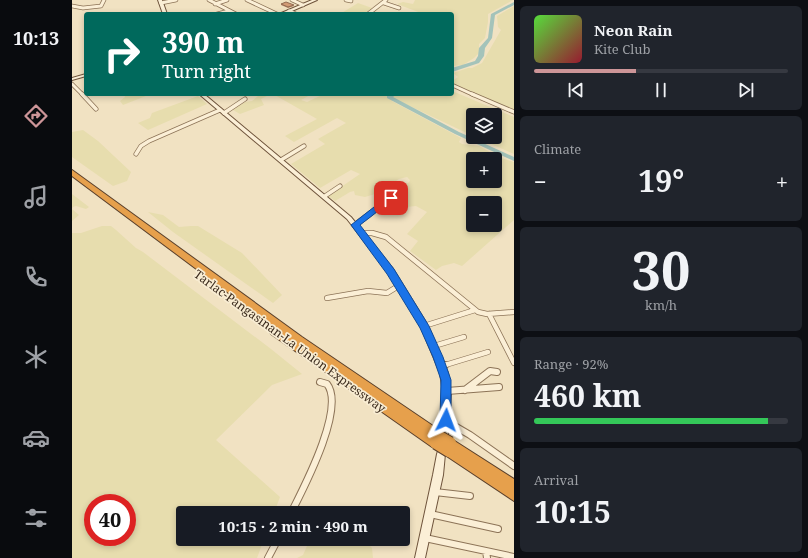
<!DOCTYPE html>
<html lang="en">
<head>
<meta charset="utf-8">
<style>
  :root { --surface:#171b24; --page:#20242c; --text:#f1f3f6; --muted:#9ea1a6; --line:#363941; --accent:#cd9598 }
  body { margin:0; font-family:"Noto Serif",serif; background:var(--page); color:var(--text); height:100vh; display:flex; flex-direction:column; font-size:15px; white-space:nowrap }
  * { box-sizing:border-box; margin:0 }
  p { font-size:13px; color:var(--muted) }
  .icon { flex:none; width:22px; height:22px; fill:none; stroke:currentColor; stroke-width:2; stroke-linecap:round; stroke-linejoin:round }
  .map { position:relative; flex:1; overflow:hidden }
  .drawer { display:flex; flex-direction:column; gap:6px; padding:6px; background:#0d0f14; width:294px }
  .drawer>* { flex:none }
  .banner { position:absolute; left:12px; top:12px; width:370px; height:84px; border-radius:4px; box-shadow:0 2px 6px #0003; background:#00695c; color:#fff; overflow:hidden }
  .controls { position:absolute; left:394px; top:108px; display:grid; gap:8px }
  .controls a { display:grid; place-items:center; width:36px; height:36px; border-radius:4px; background:var(--surface); box-shadow:0 2px 6px #0003; font-size:20px }
  .speed { position:absolute; left:12px; top:494px; display:flex; gap:8px; font-size:20px; font-weight:700; text-align:center }
  .speed>* { display:grid; place-content:center; width:52px; height:52px; border-radius:50%; background:var(--surface); box-shadow:0 2px 6px #0003; line-height:1 }
  .speed .limit { border:6px solid #d22; background:#fff; color:#111 }
  .pin { position:absolute; display:grid; place-items:center; width:34px; height:34px; color:#fff; margin:-17px; border-radius:8px; box-shadow:0 2px 6px #0006 }
  .me { position:absolute; width:44px; margin:-22px; rotate:3deg; stroke-linejoin:round; filter:drop-shadow(0 0 3px #0008) }
  .turn { display:flex; align-items:center; gap:14px; height:84px; padding:0 12px; font-size:18px }
  .turn .icon { width:52px; height:52px; stroke-width:2.5 }
  .turn b { display:block; font-size:28px; line-height:34px }
  .big { font-size:30px; font-weight:700; line-height:1.1 }
  .drawer .widget { flex:1; display:flex; flex-direction:column; justify-content:center; gap:6px; min-width:0; padding:0 14px; border-radius:6px; background:var(--page) }
  .drawer .dial { align-items:center; gap:0 }
  .dial b { font-size:52px; line-height:1 }
  .song { display:flex; align-items:center; gap:12px }
  .cover { width:48px; height:48px; border-radius:6px; background:linear-gradient(135deg,hsl(110 70% 55%),hsl(350 70% 35%)) }
  .played { height:4px; border-radius:2px; background:linear-gradient(90deg,var(--accent) 40%,var(--line) 40%) }
  .keys { display:flex; justify-content:space-around; direction:ltr }
  .heat { display:flex; justify-content:space-between; align-items:center; font-size:22px; direction:ltr }
  .charge { height:6px; border-radius:3px; background:linear-gradient(90deg,#34c759 92%,var(--line) 0) }
  .trip { position:absolute; left:104px; top:506px; width:234px; height:40px; border-radius:4px; background:var(--surface); box-shadow:0 2px 6px #0003; font-weight:700; line-height:40px; text-align:center }
  main { display:flex; flex:1; min-height:0 }
  .tabs { display:flex; flex-direction:column; width:72px; justify-content:space-around; align-items:center; background:#090b0e; color:var(--muted) }
  .tabs .icon { width:28px; height:28px }
  .tabs .selected { color:var(--accent) }
  .tabs b { font-size:18px; color:var(--text) }
  .map>svg:first-child { display:block }
  .farmland { fill:#e7ddae; fill-rule:evenodd }
  .lines { fill:none; stroke-linecap:round; stroke-linejoin:round }
  .river { fill:#a4c3ba; fill-rule:evenodd }
  .street-far3-casing { stroke:#8c7357; stroke-width:4.5 }
  .street-far2-casing { stroke:#8c7357; stroke-width:5 }
  .street-far1-casing { stroke:#8c7357; stroke-width:6 }
  .street-casing { stroke:#8c7357; stroke-width:8 }
  .secondary-casing { stroke:#6e533b; stroke-width:2 }
  .highway-casing { stroke:#5a402c; stroke-width:2 }
  .street-far3 { stroke:#fbefd6; stroke-width:3 }
  .street-far2 { stroke:#fbefd6; stroke-width:3.5 }
  .street-far1 { stroke:#fbefd6; stroke-width:4.5 }
  .street { stroke:#fbefd6; stroke-width:6 }
  .secondary { fill:#fbefd6; fill-rule:evenodd }
  .highway { fill:#e6a04c; fill-rule:evenodd }
  .highway-bridge-casing { stroke:#5a402c; stroke-width:14; stroke-linecap:butt }
  .highway-bridge { stroke:#e6a04c; stroke-width:12 }
  .wall { fill:#b58465 }
  .building { fill:#d29a75; stroke:#936c52 }
  .route { fill:#1a73e8; stroke:#114b97 }
  .labels { text-anchor:middle; dominant-baseline:central; stroke-width:3.5; stroke-linejoin:round; paint-order:stroke }
  .street-label { font-size:12px; fill:#3b2b1d; stroke:#f8ecd2 }
</style>
</head>
<body>
<main>
<nav class="tabs">
<b>10:13</b>
<svg class="icon selected" aria-label="directions" viewBox="0 0 24 24"><path d="M12 3l9 9-9 9-9-9zM9 14v-3h6M13 9l2 2-2 2"/></svg>
<svg class="icon" aria-label="music" viewBox="0 0 24 24"><path d="M9 18V5l10-2v13"/><circle cx="6" cy="18" r="3"/><circle cx="16" cy="16" r="3"/></svg>
<svg class="icon" aria-label="phone" viewBox="0 0 24 24"><path d="M5 4h4l2 5-3 2q2 4 5 5l2-3 5 2v4C11 20 4 13 5 4z"/></svg>
<svg class="icon" aria-label="climate" viewBox="0 0 24 24"><path d="M12 3v18M4 7l16 10M4 17L20 7"/></svg>
<svg class="icon" aria-label="car" viewBox="0 0 24 24"><path d="M5 17H2v-5l4-1 3-4h7l3 4 3 1v5h-3M9 17h6M6 11h13"/><circle cx="7" cy="17" r="2"/><circle cx="17" cy="17" r="2"/></svg>
<svg class="icon" aria-label="filters" viewBox="0 0 24 24"><path d="M4 7h16M4 17h16"/><circle cx="9" cy="7" r="2"/><circle cx="15" cy="17" r="2"/></svg>
</nav>
<div class="map">
<svg width="442" height="558" viewBox="0 0 442 558">
  <rect width="100%" height="100%" fill="#f1e2c2"/>
  <!-- farmland -->
  <path class="farmland" d="M343,0H441L416,14V22L413,38L407,44V53L402,58L391,65L380,66V14H348L349,13L325,4L331,2L341,4Z
    M286,3L300,8L292,14H268Z
    M442,6V110L380,84V81L386,77L381,73L396,68H400L410,63L429,30L426,27L425,16Z
    M380,91L442,117V154L403,137H423V115H401V136L323,99L320,101L389,138L387,142L390,144L407,146L429,158L442,162V220L390,266L382,263L370,266L364,270L338,251L346,241L335,234L355,212L344,206L334,207V201L323,194L337,182L338,180L335,177L327,179L303,194L293,197L283,195L282,191L278,192L263,201L256,196L288,174L279,170L248,188L219,164L253,144L246,139L274,123L265,118L222,142L213,136L245,119L201,94H240L229,100L235,102L252,94H380ZM401,159H423V181H401ZM401,203H423V225H401Z
    M52,94H79L51,105L48,101L53,97Z
    M181,94H199L189,99L192,105L168,114L161,110L173,102L180,101L186,96Z
    M126,96L135,104L76,130L66,123L78,118L80,113Z
    M11,130L26,141L59,172L55,181L41,186L0,157V132Z
    M0,194L17,207L14,209L4,206L1,207L0,209L7,215L0,221Z
    M76,212L91,215L107,227L119,226H126L170,253L210,295L201,303L101,232Z
    M30,226H39L44,230L64,248L71,252L199,349L230,374L200,385L144,440L208,497L202,513H111V539H192L185,558H0V233H9ZM21,503H55V537H21Z
    M238,539H288L293,541L300,548L301,558H225L231,555Z"/>
  <g class="lines">
    <!-- river -->
    <path class="river" d="M442,2V5L423,15L420,38L413,48L412,56L407,63L380,72V68L403,61L406,56L407,48L416,38L419,14Z
      M318,94H325L321,97L387,132L442,157V161L383,134L315,98V96Z"/>
    <defs>
      <path id="street-far3" d="M137,0L164,14
        M175,0L205,14
        M220,0L231,5
        M274,0L279,1
        M89,3L104,0
        M312,3L327,8
        M143,4L155,0
        M0,6L11,8L29,6L32,0
        M217,11L224,14
        M145,14L157,11
        M296,14L314,0
        M0,84L11,95
        M380,85L402,95"/>
      <path id="street-far2" d="M10,94L24,109
        M400,94L442,112
        M152,113L173,99
        M64,154L69,146L77,141L148,110
        M209,160L232,146
        M253,196L268,186
        M298,214L319,198"/>
      <path id="street-far1" d="M283,225L299,213
        M290,233H300L314,237L406,312L415,314L442,312
        M255,298L296,291L315,293L328,285
        M417,314L442,363
        M352,326L403,310
        M362,346L392,337
        M370,366L416,352"/>
      <path id="street" d="M369,366L373,365
        M393,390L418,371L425,372
        M375,391L427,387
        M374,421L398,435L442,466
        M363,492L398,496
        M219,513C231,489 274,408 255,384L248,382
        M358,514L426,529
        M353,538L442,557
        M414,551L415,558
        M196,558L206,539"/>
      <path id="secondary" d="M86,0H90L95,14H91Z
        M240,0H245L213,14H207Z
        M14,74V76L0,80V78Z
        M127,94H132L279,217L321,269L355,324L376,373L379,393L376,435L375,438L372,439L369,438L368,435L371,393L368,373L349,327L317,273L275,219Z
        M369,450L372,451L373,454L371,475L353,558H343L361,475L365,454L366,451Z"/>
      <path id="highway" d="M0,170L230,337L370,432L372,436L368,440L370,443L368,447L364,448L360,447L199,334L197,331L199,328L202,327L0,176Z
        M378,438L442,479V501L373,455L371,451L374,447L372,443L374,439Z"/>
    </defs>
    <!-- street-far3 casing -->
    <use href="#street-far3" class="street-far3-casing"/>
    <!-- street-far2 casing -->
    <use href="#street-far2" class="street-far2-casing"/>
    <!-- street-far1 casing -->
    <use href="#street-far1" class="street-far1-casing"/>
    <!-- street casing -->
    <use href="#street" class="street-casing"/>
    <!-- secondary casing -->
    <use href="#secondary" class="secondary-casing"/>
    <!-- highway casing -->
    <use href="#highway" class="highway-casing"/>
    <!-- street-far3 -->
    <use href="#street-far3" class="street-far3"/>
    <!-- street-far2 -->
    <use href="#street-far2" class="street-far2"/>
    <!-- street-far1 -->
    <use href="#street-far1" class="street-far1"/>
    <!-- street -->
    <use href="#street" class="street"/>
    <!-- secondary -->
    <use href="#secondary" class="secondary"/>
    <!-- highway -->
    <use href="#highway" class="highway"/>
    <defs>
      <path id="highway-bridge" d="M366,436L378,443
        M364,443L377,451"/>
    </defs>
    <!-- highway-bridge casing -->
    <use href="#highway-bridge" class="highway-bridge-casing"/>
    <!-- highway-bridge -->
    <use href="#highway-bridge" class="highway-bridge"/>
  </g>
  <!-- wall -->
  <path class="wall" d="M209,4L222,6L216,8L209,5Z"/>
  <!-- building -->
  <path class="building" d="M214,2L222,5L216,7L209,4Z"/>
  <!-- route -->
  <path class="route" d="M316,196H322L323,198L288,225L322,269L357,326L371,357L379,380V420L378,423L374,425L370,423L368,420L369,380L361,357L348,328L315,274L279,225Z"/>
  <g class="labels">
    <!-- street labels -->
    <g class="street-label">
      <text transform="translate(218 341) rotate(36)">Tarlac-Pangasinan-La Union Expressway</text>
    </g>
  </g>
</svg>
<div class="controls">
<a><svg class="icon" aria-label="layers" viewBox="0 0 24 24"><path d="M12 4l9 5-9 5-9-5zM3 14l9 5 9-5"/></svg></a>
<a>+</a>
<a>−</a>
</div>
<div class="speed"><div class="limit">40</div></div>
<div class="pin" style="left:319px;top:198px;background:#d93025"><svg class="icon" aria-label="arrive" viewBox="0 0 24 24"><path d="M6 21V4h12l-3 4 3 4H6"/></svg></div>
<svg class="me" style="left:374px;top:420px" viewBox="-20 -20 40 40"><path d="M0-17L14 15 0 8-14 15z" fill="#1a73e8" stroke="#fff" stroke-width="4"/></svg>
<div class="trip">10:15 · 2 min · 490 m</div>
<div class="banner">
<div class="turn"><svg class="icon" aria-label="right" viewBox="0 0 24 24"><path d="M7 20v-9h11M14 6l5 5-5 5"/></svg><div><b>390 m</b>Turn right</div></div>
</div>
</div>
<section class="drawer">
<div class="widget">
<div class="song"><i class="cover"></i><div><b>Neon Rain</b><p>Kite Club</p></div></div>
<div class="played"></div>
<div class="keys"><svg class="icon" aria-label="previous" viewBox="0 0 24 24"><path d="M18 5L8 12l10 7zM5 5v14"/></svg><svg class="icon" aria-label="pause" viewBox="0 0 24 24"><path d="M8 5v14M16 5v14"/></svg><svg class="icon" aria-label="next" viewBox="0 0 24 24"><path d="M6 5l10 7-10 7zM19 5v14"/></svg></div>
</div>
<div class="widget"><p>Climate</p>
<div class="heat"><a>−</a><b class="big">19°</b><a>+</a></div>
</div>
<div class="widget dial"><b>30</b><p>km/h</p></div>
<div class="widget"><p>Range · 92%</p><b class="big">460 km</b><div class="charge"></div></div>
<div class="widget"><p>Arrival</p><b class="big">10:15</b></div>
</section>
</main>
</body>
</html>
